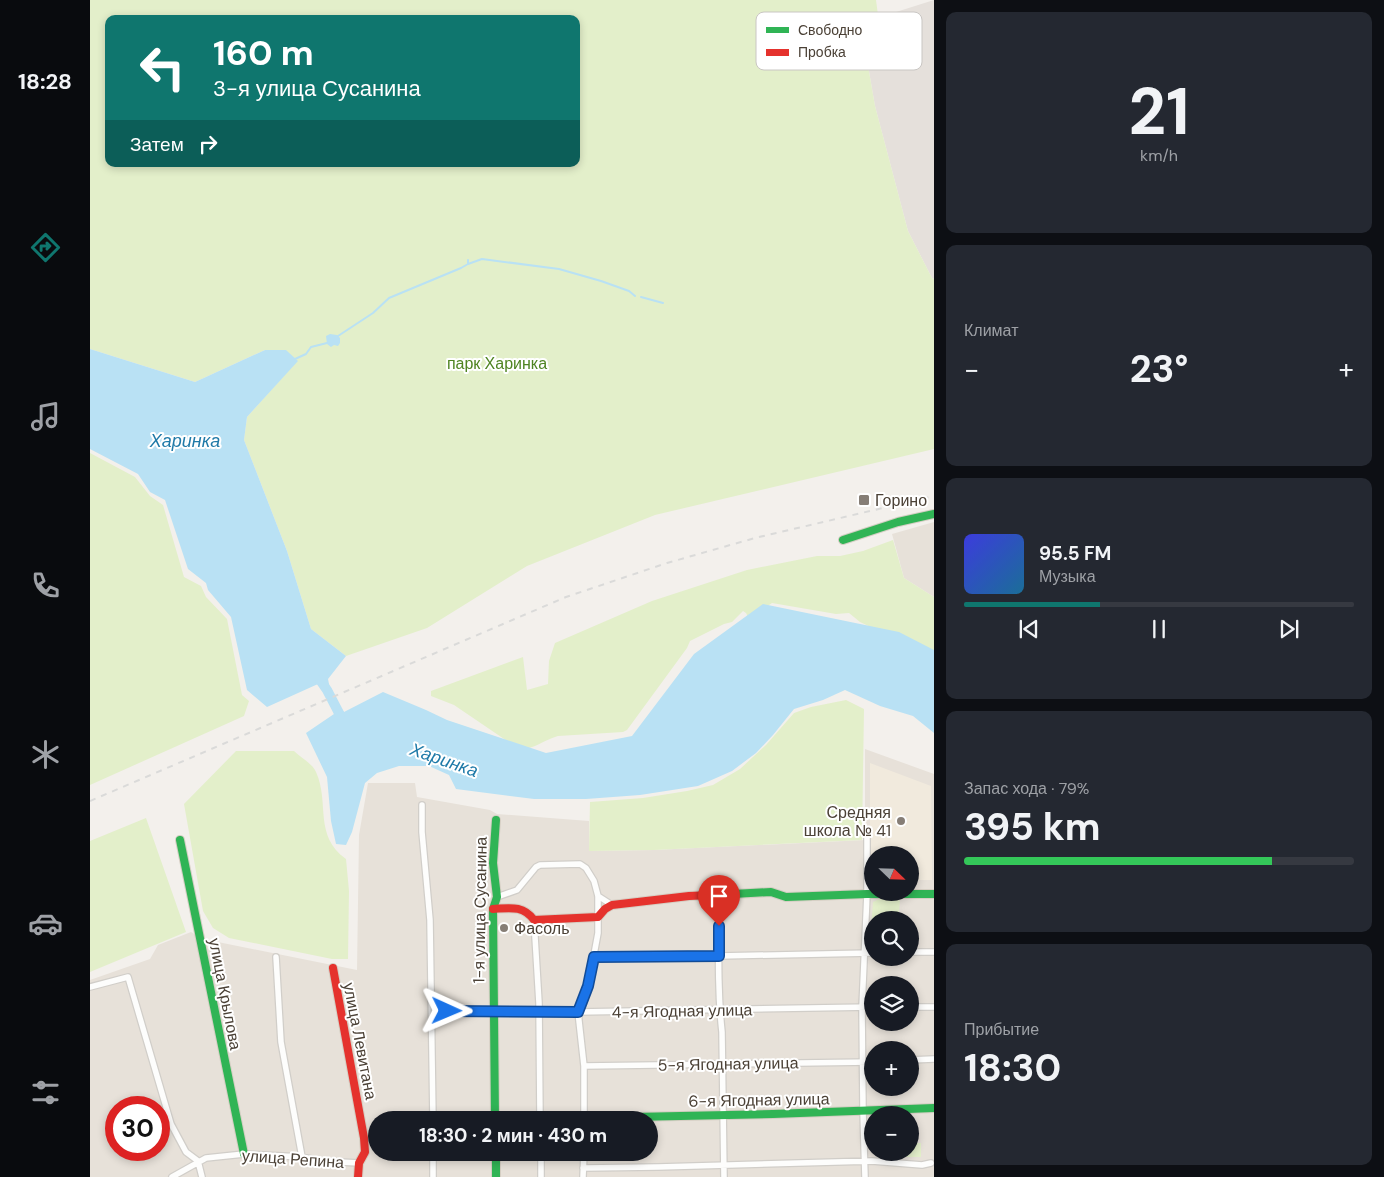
<!DOCTYPE html>
<html lang="ru">
<head>
<meta charset="utf-8">
<style>
  :root { --surface:#171b24; --page:#242831; --text:#f1f3f6; --muted:#9ea1a6; --line:#363941; --accent:#0f766e }
  body { margin:0; font-family:"DM Sans",sans-serif; background:var(--page); color:var(--text); height:100vh; display:flex; flex-direction:column; font-size:19px; white-space:nowrap }
  * { box-sizing:border-box; margin:0 }
  p { font-size:16px; color:var(--muted) }
  .icon { flex:none; width:28px; height:28px; fill:none; stroke:currentColor; stroke-width:2; stroke-linecap:round; stroke-linejoin:round }
  .map { position:relative; flex:1; overflow:hidden }
  .details { display:flex; flex-direction:column; gap:12px; padding:12px; background:#0d0f14; width:450px }
  .details>* { flex:none }
  .banner { position:absolute; left:15px; top:15px; width:475px; height:152px; border-radius:10px; box-shadow:0 2px 8px #0003; background:#0f766e; color:#fff; overflow:hidden }
  .needle { width:32px; rotate:113deg }
  .tools { position:absolute; left:774px; top:846px; display:grid; gap:10px }
  .tools a { display:grid; place-items:center; width:55px; height:55px; border-radius:50%; background:var(--surface); box-shadow:0 2px 8px #0003; font-size:25px }
  .speed { position:absolute; left:15px; top:1096px; display:flex; gap:10px; font-size:25px; font-weight:700; text-align:center }
  .speed>* { display:grid; place-content:center; width:65px; height:65px; border-radius:50%; background:var(--surface); box-shadow:0 2px 8px #0003; line-height:1 }
  .speed .limit { border:8px solid #d22; background:#fff; color:#111 }
  .pin { position:absolute; display:grid; place-items:center; width:42px; height:42px; color:#fff; margin:-51px -21px; border-radius:50% 50% 50% 0; rotate:-45deg; box-shadow:0 0 5px #0007 }
  .pin .icon { rotate:45deg }
  .me { position:absolute; width:55px; margin:-28px; rotate:91deg; stroke-linejoin:round; filter:drop-shadow(0 0 4px #0008) }
  .turn { display:flex; align-items:center; gap:18px; height:105px; padding:0 25px; font-size:22px }
  .turn .icon { width:65px; height:65px; stroke-width:2.5 }
  .turn b { display:block; font-size:35px; line-height:42px }
  .then { display:flex; align-items:center; height:48px; padding:0 25px; background:#0003; gap:10px; font-size:19px }
  .big { font-size:38px; font-weight:700; line-height:1.1 }
  .details .tile { flex:1; display:flex; flex-direction:column; justify-content:center; gap:8px; min-width:0; padding:0 18px; border-radius:10px; background:var(--page) }
  .details .dial { align-items:center; gap:0 }
  .dial b { font-size:65px; line-height:1 }
  .song { display:flex; align-items:center; gap:15px }
  .cover { width:60px; height:60px; border-radius:8px; background:linear-gradient(135deg,hsl(240 70% 55%),hsl(200 70% 35%)) }
  .played { height:5px; border-radius:2px; background:linear-gradient(90deg,var(--accent) 35%,var(--line) 35%) }
  .keys { display:flex; justify-content:space-around; direction:ltr }
  .heat { display:flex; justify-content:space-between; align-items:center; font-size:28px; direction:ltr }
  .charge { height:8px; border-radius:4px; background:linear-gradient(90deg,#34c759 79%,var(--line) 0) }
  .trip { position:absolute; left:278px; top:1111px; width:290px; height:50px; border-radius:25px; background:var(--surface); box-shadow:0 2px 8px #0003; font-weight:700; line-height:50px; text-align:center }
  main { display:flex; flex:1; min-height:0 }
  .tabs { display:flex; flex-direction:column; width:90px; justify-content:space-around; align-items:center; background:#090b0e; color:var(--muted) }
  .tabs .icon { width:35px; height:35px }
  .tabs .selected { color:var(--accent) }
  .tabs b { font-size:22px; color:var(--text) }
  .map>svg:first-child { display:block }
  .residential { fill:#e7e1d9; fill-rule:evenodd }
  .industrial { fill:#e5e0db }
  .education { fill:#f1eadd }
  .green { fill:#e3efca; fill-rule:evenodd }
  .water { fill:#b9e1f4 }
  .lines { fill:none; stroke-linecap:round; stroke-linejoin:round }
  .stream { stroke:#b9e1f4; stroke-width:2 }
  .river { stroke:#b9e1f4; stroke-width:10 }
  .street-casing { stroke:#d1cec9; stroke-width:8 }
  .fast-casing { stroke:#d5cec3; stroke-width:10 }
  .jam-casing { stroke:#d5cec3; stroke-width:10 }
  .street { stroke:#fdfdfc; stroke-width:5.5 }
  .fast { stroke:#30b455; stroke-width:8 }
  .jam { stroke:#e5322d; stroke-width:8 }
  .rail { stroke:#dadad9; stroke-width:2; stroke-dasharray:6 6; stroke-linecap:butt }
  .route-casing { stroke:#114b97; stroke-width:12 }
  .route { stroke:#1a73e8; stroke-width:9 }
  .poi-dot { fill:#867e76; stroke:#fff; stroke-width:2 }
  .labels { text-anchor:middle; dominant-baseline:central; stroke-width:4; stroke-linejoin:round; paint-order:stroke }
  .park-label { font-size:16px; fill:#4f8422; stroke:#fff }
  .poi-label { font-size:16px; fill:#4b4136; stroke:#fff; text-anchor:start }
  .street-label { font-size:16px; fill:#4b4136; stroke:#fff }
  .water-label { font-size:18px; font-style:italic; fill:#1f7aa8; stroke:#fff }
  .key { fill:#fff; stroke:#c9c6c3; stroke-width:1 }
  .key-label { font-size:14px; fill:#4b4136 }
</style>
</head>
<body>
<main>
<nav class="tabs">
<b>18:28</b>
<svg class="icon selected" aria-label="directions" viewBox="0 0 24 24"><path d="M12 3l9 9-9 9-9-9zM9 14v-3h6M13 9l2 2-2 2"/></svg>
<svg class="icon" aria-label="music" viewBox="0 0 24 24"><path d="M9 18V5l10-2v13"/><circle cx="6" cy="18" r="3"/><circle cx="16" cy="16" r="3"/></svg>
<svg class="icon" aria-label="phone" viewBox="0 0 24 24"><path d="M5 4h4l2 5-3 2q2 4 5 5l2-3 5 2v4C11 20 4 13 5 4z"/></svg>
<svg class="icon" aria-label="climate" viewBox="0 0 24 24"><path d="M12 3v18M4 7l16 10M4 17L20 7"/></svg>
<svg class="icon" aria-label="car" viewBox="0 0 24 24"><path d="M5 17H2v-5l4-1 3-4h7l3 4 3 1v5h-3M9 17h6M6 11h13"/><circle cx="7" cy="17" r="2"/><circle cx="17" cy="17" r="2"/></svg>
<svg class="icon" aria-label="filters" viewBox="0 0 24 24"><path d="M4 7h16M4 17h16"/><circle cx="9" cy="7" r="2"/><circle cx="15" cy="17" r="2"/></svg>
</nav>
<div class="map">
<svg width="844" height="1177" viewBox="0 0 844 1177">
  <rect width="100%" height="100%" fill="#f3f0ec"/>
  <!-- residential -->
  <path class="residential" d="M844,522V597L814,578L802,534Z
    M775,749L844,774V1177H0V980L60,959L68,945L101,932L113,939L267,970L269,835L278,783H325L327,797L400,810L407,814L499,821V851L564,850L775,840ZM782,855H820V892H782ZM782,920H820V958H782ZM782,985H820V1022H782ZM782,1050H820V1088H782ZM26,1108H69V1150H26ZM782,1115H820V1152H782ZM286,1120H559V1152H286Z"/>
  <!-- industrial -->
  <path class="industrial" d="M844,0V279L842,278L818,231L785,106L777,60L787,18Z"/>
  <!-- education -->
  <path class="education" d="M780,763L841,786L842,880H820V855H782V880H780Z"/>
  <!-- green -->
  <path class="green" d="M0,0H786L788,15L777,60L785,106L818,231L842,278L844,279V449L565,515L437,566L337,628L256,656L221,629L197,551L154,440L157,417L207,361L175,350L105,382L0,349ZM19,19H486V164H19Z
    M0,453L45,477L60,496L73,505L94,577L111,586L116,597L137,619L152,695L159,701L154,716L0,785Z
    M803,540L814,578L844,597V657L770,622L759,613L746,614L682,603L659,619L656,613L653,611L642,622L634,624L600,641L597,648L537,730L533,732L468,736C453,740 444,750 429,749L364,705L341,696V691L433,657L437,690L458,684L459,661L465,643L562,601L657,570L727,556H750L773,551Z
    M756,700L774,709L772,840L564,850L499,851L500,802L553,798L597,791L623,785L650,769L676,745L704,713L721,707Z
    M146,751H204C210,757 223,764 226,772C240,803 223,835 256,859L259,891L258,959H242L139,938L123,928L113,911L94,804Z
    M56,818L96,932L0,972V841Z
    M804,898L810,901L808,920H782V949L780,942L783,902L789,899Z
    M820,1143H831V1157H802V1153L820,1152Z"/>
  <!-- water -->
  <path class="water" d="M240,334L247,335L250,338V343L248,346L244,345L241,347L237,344L236,336Z
    M0,349L105,382L175,350H196L208,361L157,417L154,440L197,551L221,629L256,656L238,679L240,689L235,691L228,684L177,707L157,690L141,617L118,590L116,583L98,569L75,500L60,492L48,474L0,449Z
    M673,604L809,632L844,650V733L823,716L790,706L755,690L733,700L704,709L683,735L666,753L642,771L608,786L550,795L496,799H444L366,789L359,775L339,766H309L287,773L275,783L262,832L256,845L246,844L241,821L237,777L216,733L244,714L242,705L247,704L254,712L293,692L336,710L357,720L456,753L542,736L604,654Z"/>
  <g class="lines">
    <!-- stream -->
    <path class="stream" d="M378,264L392,259L469,269L511,281L539,291L545,296
      M551,297L573,303
      M248,336L283,313L299,298L371,268L378,264V260
      M205,359L216,354L221,347L237,343"/>
    <!-- river -->
    <path class="river" d="M230,680L237,690L250,715"/>
    <defs>
      <path id="street" d="M332,805V832L340,920L343,1120
        M629,895C629,941 627,987 632,1032L634,1177
        M508,896L522,905
        M407,897L427,890L446,867L450,865L490,864L496,868L504,881L508,896V933L498,987L488,1012L494,1066V1120
        M444,920L449,1003L450,1120
        M820,952H844
        M186,957L191,1042L212,1157
        M504,957L629,956L782,953
        M0,987L38,977L81,1124L96,1152L108,1161L112,1177
        M820,1007H844
        M342,1010L488,1012L782,1007
        M820,1060L844,1059
        M494,1066L782,1062
        M451,1152V1177
        M343,1155V1177
        M343,1156L394,1155L406,1157
        M493,1168L568,1167L782,1161L832,1165L841,1163
        M82,1177L116,1158L154,1154L212,1157L231,1161L269,1163
        M493,1177L494,1152
        M775,1177L773,1111L772,1007L777,894V838"/>
      <path id="fast" d="M753,540L808,522L844,514
        M90,840L154,1154
        M643,894L681,892L696,897L777,894H844
        M494,1118L683,1114L844,1108
        M405,1120L403,909L407,897L403,863L406,820
        M406,1152V1177"/>
      <path id="jam" d="M403,909C420,908 433,905 444,920L508,917L515,909L522,905L599,896L643,894
        M243,968L274,1138L275,1152L269,1163L268,1177"/>
    </defs>
    <!-- street casing -->
    <use href="#street" class="street-casing"/>
    <!-- fast casing -->
    <use href="#fast" class="fast-casing"/>
    <!-- jam casing -->
    <use href="#jam" class="jam-casing"/>
    <!-- street -->
    <use href="#street" class="street"/>
    <!-- fast -->
    <use href="#fast" class="fast"/>
    <!-- jam -->
    <use href="#jam" class="jam"/>
    <!-- rail -->
    <path class="rail" d="M0,801L476,597L577,563L665,538L844,496"/>
  </g>
  <g class="lines">
    <defs>
      <path id="route" d="M357,1011L488,1012L498,986L504,957L629,956V926"/>
    </defs>
    <!-- route casing -->
    <use href="#route" class="route-casing"/>
    <!-- route -->
    <use href="#route" class="route"/>
  </g>
  <!-- markers -->
  <g class="poi-dot">
    <rect x="768" y="494" width="12" height="12" rx="2.5"/>
    <circle cx="811" cy="821" r="5"/>
    <circle cx="414" cy="928" r="5"/>
  </g>
  <g class="labels">
    <!-- park labels -->
    <g class="park-label">
      <text x="407" y="363">парк Харинка</text>
    </g>
    <!-- poi labels -->
    <g class="poi-label">
      <text x="785" y="500">Горино</text>
      <text x="801" y="812" text-anchor="end">Средняя<tspan x="801" dy="18">школа № 41</tspan></text>
      <text x="424" y="928">Фасоль</text>
    </g>
    <!-- street labels -->
    <g class="street-label">
      <text transform="translate(390 910) rotate(-89)">1-я улица Сусанина</text>
      <text transform="translate(135 994) rotate(79)">улица Крылова</text>
      <text transform="translate(592 1011) rotate(-1)">4-я Ягодная улица</text>
      <text transform="translate(270 1041) rotate(79)">улица Левитана</text>
      <text transform="translate(638 1064) rotate(-1)">5-я Ягодная улица</text>
      <text transform="translate(669 1100) rotate(-1)">6-я Ягодная улица</text>
      <text transform="translate(203 1159) rotate(4)">улица Репина</text>
    </g>
    <!-- water labels -->
    <g class="water-label">
      <text x="95" y="441">Харинка</text>
      <text transform="translate(354 760) rotate(19)">Харинка</text>
    </g>
  </g>
  <!-- legend -->
  <rect x="666" y="12" width="166" height="58" rx="8" class="key"/>
  <rect x="676" y="27" width="23" height="6" fill="#30b455"/>
  <rect x="676" y="49" width="23" height="7" fill="#e5322d"/>
  <g class="key-label">
    <text x="708" y="35">Свободно</text>
    <text x="708" y="57">Пробка</text>
  </g>
</svg>
<div class="tools">
<a><svg class="needle" viewBox="-14 -14 28 28"><path d="M0-13l5 13h-10z" fill="#e53935"/><path d="M0 13l5-13h-10z" fill="#9ea1a6"/></svg></a>
<a><svg class="icon" aria-label="search" viewBox="0 0 24 24"><circle cx="10" cy="10" r="6"/><path d="M15 15l6 6"/></svg></a>
<a><svg class="icon" aria-label="layers" viewBox="0 0 24 24"><path d="M12 4l9 5-9 5-9-5zM3 14l9 5 9-5"/></svg></a>
<a>+</a>
<a>−</a>
</div>
<div class="speed"><div class="limit">30</div></div>
<div class="pin" style="left:629px;top:926px;background:#d93025"><svg class="icon" aria-label="arrive" viewBox="0 0 24 24"><path d="M6 21V4h12l-3 4 3 4H6"/></svg></div>
<svg class="me" style="left:357px;top:1011px" viewBox="-20 -20 40 40"><path d="M0-17L14 15 0 8-14 15z" fill="#1a73e8" stroke="#fff" stroke-width="4"/></svg>
<div class="trip">18:30 · 2 мин · 430 m</div>
<div class="banner">
<div class="turn"><svg class="icon" aria-label="left" viewBox="0 0 24 24"><path d="M17 20v-9H6M10 6l-5 5 5 5"/></svg><div><b>160 m</b>3-я улица Сусанина</div></div>
<div class="then">Затем<svg class="icon" aria-label="right" viewBox="0 0 24 24"><path d="M7 20v-9h11M14 6l5 5-5 5"/></svg></div>
</div>
</div>
<section class="details">
<div class="tile dial"><b>21</b><p>km/h</p></div>
<div class="tile"><p>Климат</p>
<div class="heat"><a>−</a><b class="big">23°</b><a>+</a></div>
</div>
<div class="tile">
<div class="song"><i class="cover"></i><div><b>95.5 FM</b><p>Музыка</p></div></div>
<div class="played"></div>
<div class="keys"><svg class="icon" aria-label="previous" viewBox="0 0 24 24"><path d="M18 5L8 12l10 7zM5 5v14"/></svg><svg class="icon" aria-label="pause" viewBox="0 0 24 24"><path d="M8 5v14M16 5v14"/></svg><svg class="icon" aria-label="next" viewBox="0 0 24 24"><path d="M6 5l10 7-10 7zM19 5v14"/></svg></div>
</div>
<div class="tile"><p>Запас хода · 79%</p><b class="big">395 km</b><div class="charge"></div></div>
<div class="tile"><p>Прибытие</p><b class="big">18:30</b></div>
</section>
</main>
</body>
</html>
